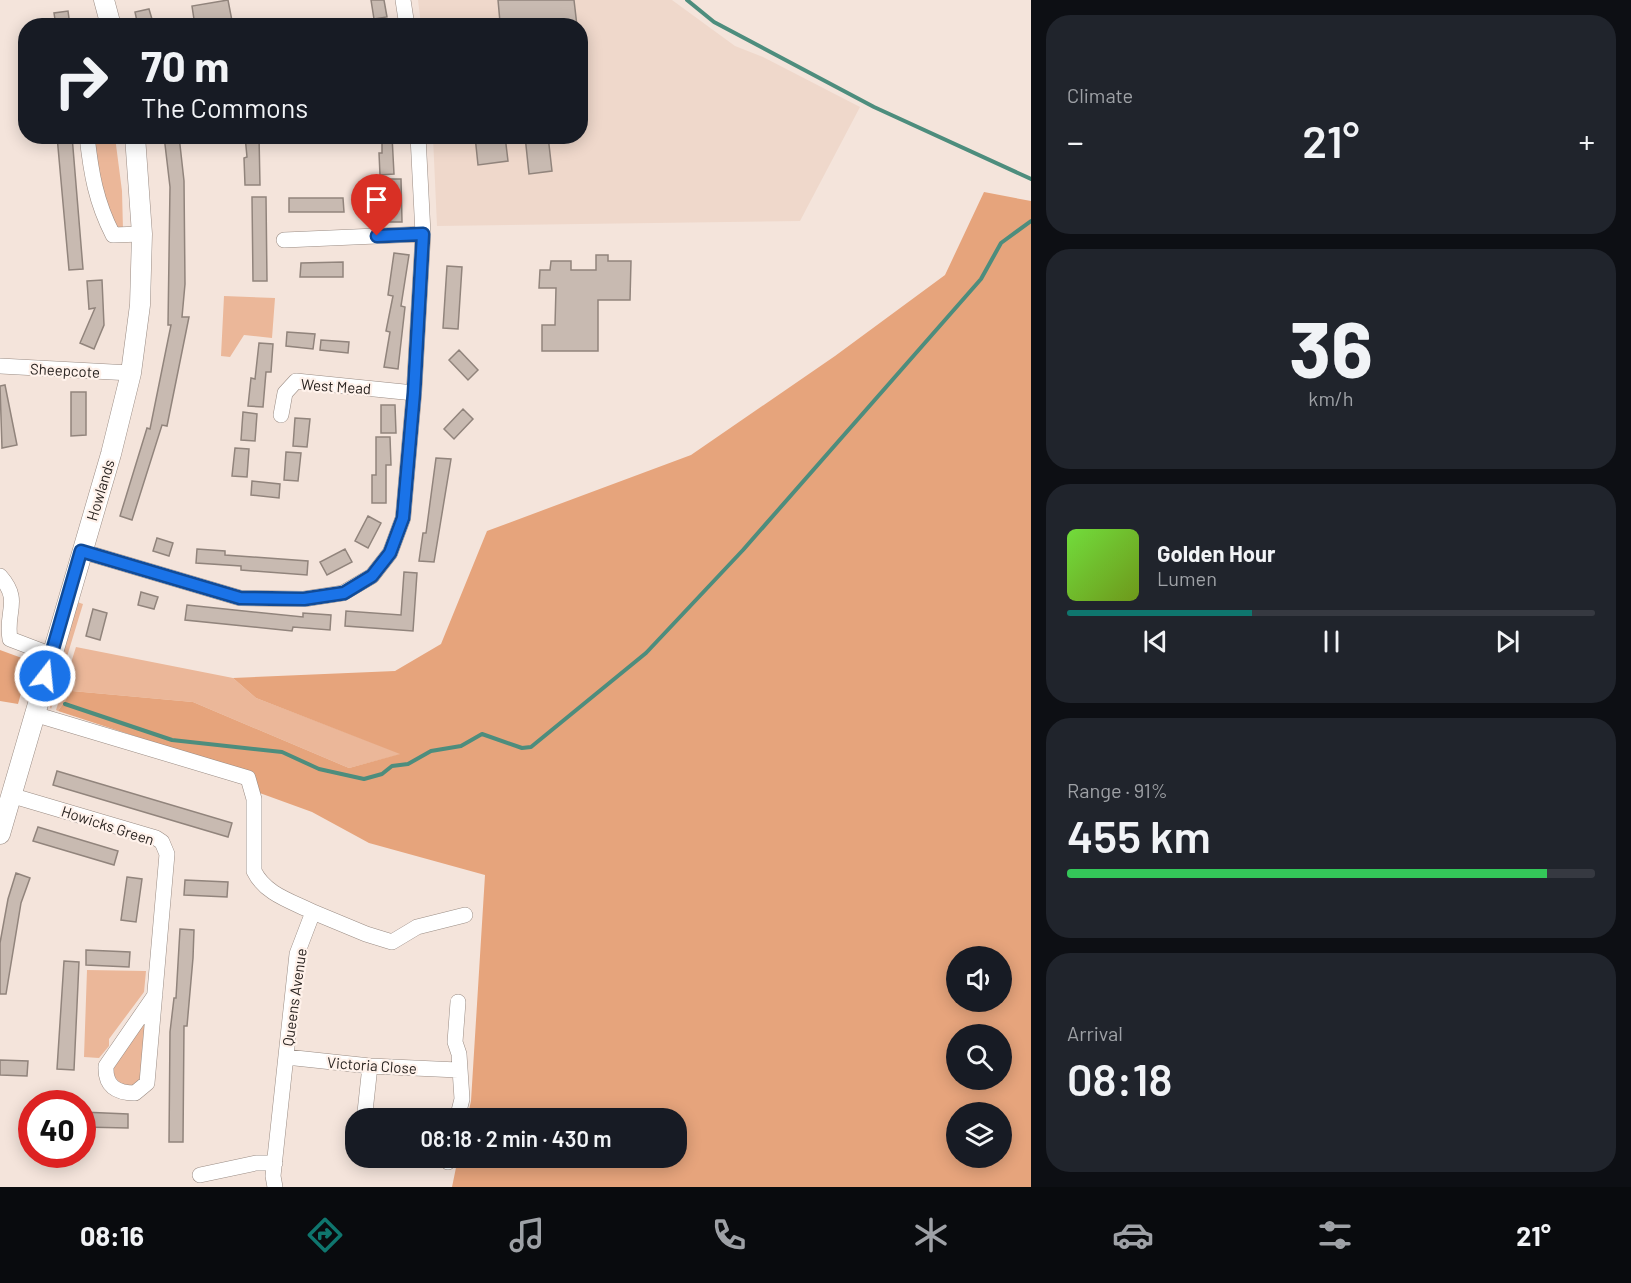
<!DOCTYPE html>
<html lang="en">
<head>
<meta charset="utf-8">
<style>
  :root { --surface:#171b24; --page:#20242c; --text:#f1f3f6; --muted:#9ea1a6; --line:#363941; --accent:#0f766e }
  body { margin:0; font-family:Barlow,sans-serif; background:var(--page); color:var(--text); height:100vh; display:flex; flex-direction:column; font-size:22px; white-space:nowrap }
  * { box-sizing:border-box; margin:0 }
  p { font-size:20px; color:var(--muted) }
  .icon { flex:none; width:33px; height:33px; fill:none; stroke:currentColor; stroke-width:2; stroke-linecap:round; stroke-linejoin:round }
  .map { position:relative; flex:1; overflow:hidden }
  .side { display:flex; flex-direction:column; gap:15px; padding:15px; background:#0d0f14; width:600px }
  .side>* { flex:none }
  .top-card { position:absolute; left:18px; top:18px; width:570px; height:126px; border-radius:24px; box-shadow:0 3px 15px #0003; background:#171b24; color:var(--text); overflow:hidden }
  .tools { position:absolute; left:946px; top:946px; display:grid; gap:12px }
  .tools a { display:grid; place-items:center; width:66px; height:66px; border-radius:50%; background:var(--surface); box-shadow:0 3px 15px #0003; font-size:30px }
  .speed { position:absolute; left:18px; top:1090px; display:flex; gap:12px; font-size:30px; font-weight:700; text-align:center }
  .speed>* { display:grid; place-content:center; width:78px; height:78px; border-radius:50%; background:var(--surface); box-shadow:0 3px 15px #0003; line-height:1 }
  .speed .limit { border:9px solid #d22; background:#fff; color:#111 }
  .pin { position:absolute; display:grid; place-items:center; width:51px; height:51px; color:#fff; margin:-62px -26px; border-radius:50% 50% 50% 0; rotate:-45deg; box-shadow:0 0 6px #0007 }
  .pin .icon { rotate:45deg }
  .me { position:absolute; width:66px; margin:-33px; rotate:16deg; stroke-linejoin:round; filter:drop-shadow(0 0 4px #0008) }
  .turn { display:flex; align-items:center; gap:21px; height:126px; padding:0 24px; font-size:27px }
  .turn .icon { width:78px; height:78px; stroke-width:2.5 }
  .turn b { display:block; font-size:42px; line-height:51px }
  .big { font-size:45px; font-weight:600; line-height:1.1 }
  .side .widget { flex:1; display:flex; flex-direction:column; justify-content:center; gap:9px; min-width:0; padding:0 21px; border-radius:24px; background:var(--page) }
  .side .dial { align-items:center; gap:0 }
  .dial b { font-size:78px; line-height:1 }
  .song { display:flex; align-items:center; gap:18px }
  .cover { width:72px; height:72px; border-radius:9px; background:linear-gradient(135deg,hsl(100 70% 55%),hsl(80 70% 35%)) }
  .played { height:6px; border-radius:3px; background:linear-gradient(90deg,var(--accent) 35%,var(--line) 35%) }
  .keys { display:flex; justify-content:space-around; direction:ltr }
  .heat { display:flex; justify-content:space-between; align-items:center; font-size:33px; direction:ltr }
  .charge { height:9px; border-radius:4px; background:linear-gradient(90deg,#34c759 91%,var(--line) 0) }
  .trip { position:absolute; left:345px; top:1108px; width:342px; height:60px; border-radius:24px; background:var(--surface); box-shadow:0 3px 15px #0003; font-weight:600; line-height:60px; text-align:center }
  .dock { display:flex; height:96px; justify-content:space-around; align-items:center; background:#090b0e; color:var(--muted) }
  .dock .icon { width:42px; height:42px }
  .dock .current { color:var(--accent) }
  .dock b { font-size:27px; color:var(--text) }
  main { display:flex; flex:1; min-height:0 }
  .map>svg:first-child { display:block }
  .built { fill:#efd8cb }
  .green { fill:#ebb799 }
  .forest { fill:#e6a47c; fill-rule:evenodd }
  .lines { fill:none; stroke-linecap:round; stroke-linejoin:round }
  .stream { stroke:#4d8d7d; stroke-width:4 }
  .building { fill:#c8bab1; stroke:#91847c; stroke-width:1.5 }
  .minor-casing { stroke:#9a8c84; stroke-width:16 }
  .tertiary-casing { stroke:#9a8c84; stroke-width:21 }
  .minor { stroke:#fff; stroke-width:15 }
  .tertiary { stroke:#fff; stroke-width:20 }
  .route-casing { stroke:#114b97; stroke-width:15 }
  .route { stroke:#1a73e8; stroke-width:10 }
  .labels { text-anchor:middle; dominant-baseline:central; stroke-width:4.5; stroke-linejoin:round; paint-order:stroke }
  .street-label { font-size:15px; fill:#292320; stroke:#fff2eb }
</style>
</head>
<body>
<main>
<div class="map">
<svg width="1031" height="1187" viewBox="0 0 1031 1187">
  <rect width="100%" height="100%" fill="#f4e4db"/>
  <!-- built -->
  <path class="built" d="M418,0H672L735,46L763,57L860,107L800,221L437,226L433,137L580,136V26L421,25Z"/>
  <!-- green -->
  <path class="green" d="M92,137H115L122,191L123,230L114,229L104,206Z
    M224,296L275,298L272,338L244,335L230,357L221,356Z
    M77,602L83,604L51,709L46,699Z
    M76,647L233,678L256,698L402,754L349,768L193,702L72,691L58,711L56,710Z
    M87,970L146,971L144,992L109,1039V1046L99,1058L84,1057Z
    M147,1018L142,1079L135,1086L122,1085L113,1075V1069Z"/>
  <!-- forest -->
  <path class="forest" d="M984,192L1031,201V1187H452L458,1158H676V1119H467L471,1101L485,875L369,843L312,812L257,792L251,774L58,711L72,691L193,702L349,768L400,754L256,698L233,678L395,671L441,644L487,531L691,455L835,356L945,275ZM957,957H1002V1002H957ZM957,1035H1002V1080H957ZM957,1113H1002V1158H957Z
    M0,650L30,661L18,704L0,701Z"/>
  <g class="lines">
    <!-- stream -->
    <path class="stream" d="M687,0L714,22L874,107L1031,179
      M65,704L172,740L282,752L319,769L364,779L382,774L392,766L408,764L431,751L461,746L482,734L522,748L531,747L646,653L743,550L981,279L1001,243L1031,221"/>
  </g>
  <!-- building -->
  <path class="building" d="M228,0L233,26H195L192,6Z
    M371,0H384L387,17L374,19Z
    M498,0H574L577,26H524L523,19L500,22Z
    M149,9L154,26H138L135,12Z
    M68,11L70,26H56L54,13Z
    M57,136H72L83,269L69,270Z
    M164,136H179L184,181L185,284L182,317H189L167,426L162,425L132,520L120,516L147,428L150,429L171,325H168L170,187Z
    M245,136H259L260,185H245L244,158L247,157Z
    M382,136H392L394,174L380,175L379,153H382Z
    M475,136H505L508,161L478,165Z
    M525,136H548L552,171L529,174Z
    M386,179H401L402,222H387Z
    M252,197H266L267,281H253Z
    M289,198H343L344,212H289Z
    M394,253L409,255L401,306L405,307L398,369L384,367L390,332L386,331L393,296L388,295Z
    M596,255H608V261H631L630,300H598V351H542V325H555L556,288H539L540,270H550L551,261H571V270H596Z
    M343,262V277H300L301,263Z
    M447,266L462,267L458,329L443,328Z
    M102,280L104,325L94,349L80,343L95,308L89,309L87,281Z
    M287,332L315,334L313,349L286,346Z
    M321,340L349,342L348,353L320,350Z
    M259,343L273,344L271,372H266L263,407L248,406L251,378L255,379Z
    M459,350L478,370L468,380L449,360Z
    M5,385L17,445L2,448L0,386Z
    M71,392H86V435L71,436Z
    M381,405H395L396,433H381Z
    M463,409L473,419L454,439L444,429Z
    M243,412L257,414L255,441L241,440Z
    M295,418L310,419L307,447L293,446Z
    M376,437H390L391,465H386V503H372V475H376Z
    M235,448L249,449L247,477L232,476Z
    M286,452L301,453L298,481L284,480Z
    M436,458L451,459L434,562L419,561L423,533H426Z
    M252,481L280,484L279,498L251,495Z
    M368,516L381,523L368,548L355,541Z
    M157,538L173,543L169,556L153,551Z
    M197,549L225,551V555L308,561L307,575L241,570V566L196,563Z
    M345,549L352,562L327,575L320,562Z
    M404,572L417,573L413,631L345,626L346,611L401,615Z
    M141,592L158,597L154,609L138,605Z
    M187,605L303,617V613L331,615L330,630L293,627L292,631L185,620Z
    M93,609L107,613L100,640L86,636Z
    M57,771L232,823L228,837L53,785Z
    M38,827L118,851L114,865L33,841Z
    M16,873L30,878L21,903L6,994H0V943L8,899Z
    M127,877L142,879L136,922L121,920Z
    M185,880L228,882L227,897L184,895Z
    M180,929L194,930L193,958L187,1026H184L183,1142H169L170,1032L174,998H176Z
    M86,950L130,952L129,967L86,965Z
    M64,961L79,962L74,1070L57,1069Z
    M0,1060L28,1061L27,1076L0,1075Z
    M82,1112L128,1114V1128L82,1127Z"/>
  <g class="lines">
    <defs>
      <path id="minor" d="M403,0L407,26
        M87,136C91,173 96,202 113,235L142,234
        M284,240L423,234
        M0,366L131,373
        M281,415L285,393L296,381L414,393
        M81,551L240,598L304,599L343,593L372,576L390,553L403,518L414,393L423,234L418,136
        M0,576C22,601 5,611 10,639L52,655
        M34,714L248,778L254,799V871C265,894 291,901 313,912L297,954L273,1176L275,1187
        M10,795L156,838L162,842L167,854L147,1083L135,1093C116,1093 105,1086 106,1066L155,995
        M313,912L366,934L392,942L417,927L465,915
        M286,1057L370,1066L458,1070
        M365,1112L370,1066
        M457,1119L462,1099L459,1054L455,1042L458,1002
        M448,1162V1158
        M200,1175L256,1163H275"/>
      <path id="tertiary" d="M104,0L111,26
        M0,834L111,454L131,373L140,305L142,234L135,136"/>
    </defs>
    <!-- minor casing -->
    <use href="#minor" class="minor-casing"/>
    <!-- tertiary casing -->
    <use href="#tertiary" class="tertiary-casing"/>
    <!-- minor -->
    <use href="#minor" class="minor"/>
    <!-- tertiary -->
    <use href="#tertiary" class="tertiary"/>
  </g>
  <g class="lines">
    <defs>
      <path id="route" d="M45,676L81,551L240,598L304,599L344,593L372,576L390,553L403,518L414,393L423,234L377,236"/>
    </defs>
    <!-- route casing -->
    <use href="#route" class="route-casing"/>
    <!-- route -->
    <use href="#route" class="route"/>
  </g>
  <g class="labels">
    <!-- street labels -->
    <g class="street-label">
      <text transform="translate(65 370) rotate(3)">Sheepcote</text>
      <text transform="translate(336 386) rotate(4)">West Mead</text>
      <text transform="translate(100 490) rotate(-73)">Howlands</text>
      <text transform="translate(108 825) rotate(18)">Howicks Green</text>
      <text transform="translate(294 997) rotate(-82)">Queens Avenue</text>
      <text transform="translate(372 1065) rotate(4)">Victoria Close</text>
    </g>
  </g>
</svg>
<div class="tools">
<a><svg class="icon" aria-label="sound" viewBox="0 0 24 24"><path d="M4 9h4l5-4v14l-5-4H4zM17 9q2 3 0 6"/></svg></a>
<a><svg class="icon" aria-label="search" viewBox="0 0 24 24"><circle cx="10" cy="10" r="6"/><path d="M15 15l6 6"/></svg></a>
<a><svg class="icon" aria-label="layers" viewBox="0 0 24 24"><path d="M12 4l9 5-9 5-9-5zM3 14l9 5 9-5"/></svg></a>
</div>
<div class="speed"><div class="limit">40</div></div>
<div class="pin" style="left:377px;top:236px;background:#d93025"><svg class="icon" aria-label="arrive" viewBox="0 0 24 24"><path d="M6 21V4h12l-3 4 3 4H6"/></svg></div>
<svg class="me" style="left:45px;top:676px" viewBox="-20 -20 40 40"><circle r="17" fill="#1a73e8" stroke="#fff" stroke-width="3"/><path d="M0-11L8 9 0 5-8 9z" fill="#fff"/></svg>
<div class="trip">08:18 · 2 min · 430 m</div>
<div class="top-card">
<div class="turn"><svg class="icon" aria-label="right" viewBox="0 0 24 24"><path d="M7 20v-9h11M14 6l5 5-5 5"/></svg><div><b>70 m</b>The Commons</div></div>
</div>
</div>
<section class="side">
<div class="widget"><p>Climate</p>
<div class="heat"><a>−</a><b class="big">21°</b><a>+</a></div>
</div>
<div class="widget dial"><b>36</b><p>km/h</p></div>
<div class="widget">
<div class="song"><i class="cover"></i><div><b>Golden Hour</b><p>Lumen</p></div></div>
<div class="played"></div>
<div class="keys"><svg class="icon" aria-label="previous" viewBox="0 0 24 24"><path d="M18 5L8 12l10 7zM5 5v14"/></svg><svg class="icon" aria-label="pause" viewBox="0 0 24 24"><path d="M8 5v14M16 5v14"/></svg><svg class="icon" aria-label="next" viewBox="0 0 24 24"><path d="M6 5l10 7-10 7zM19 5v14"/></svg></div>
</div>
<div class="widget"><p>Range · 91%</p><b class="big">455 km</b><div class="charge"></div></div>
<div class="widget"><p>Arrival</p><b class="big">08:18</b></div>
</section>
</main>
<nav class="dock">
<b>08:16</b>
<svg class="icon current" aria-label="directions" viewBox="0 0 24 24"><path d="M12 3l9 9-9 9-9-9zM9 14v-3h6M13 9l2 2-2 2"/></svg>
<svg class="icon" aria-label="music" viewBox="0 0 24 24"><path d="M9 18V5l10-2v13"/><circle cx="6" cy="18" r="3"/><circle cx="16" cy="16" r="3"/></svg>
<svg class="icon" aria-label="phone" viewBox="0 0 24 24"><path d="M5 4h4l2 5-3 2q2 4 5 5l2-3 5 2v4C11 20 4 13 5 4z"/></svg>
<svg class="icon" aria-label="climate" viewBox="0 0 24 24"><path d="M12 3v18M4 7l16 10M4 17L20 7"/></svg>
<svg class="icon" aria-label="car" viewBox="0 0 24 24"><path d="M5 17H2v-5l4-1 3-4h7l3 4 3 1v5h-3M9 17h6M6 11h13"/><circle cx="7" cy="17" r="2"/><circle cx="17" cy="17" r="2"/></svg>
<svg class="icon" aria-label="filters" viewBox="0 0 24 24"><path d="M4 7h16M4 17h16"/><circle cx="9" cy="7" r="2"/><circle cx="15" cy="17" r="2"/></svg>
<b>21°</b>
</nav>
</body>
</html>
